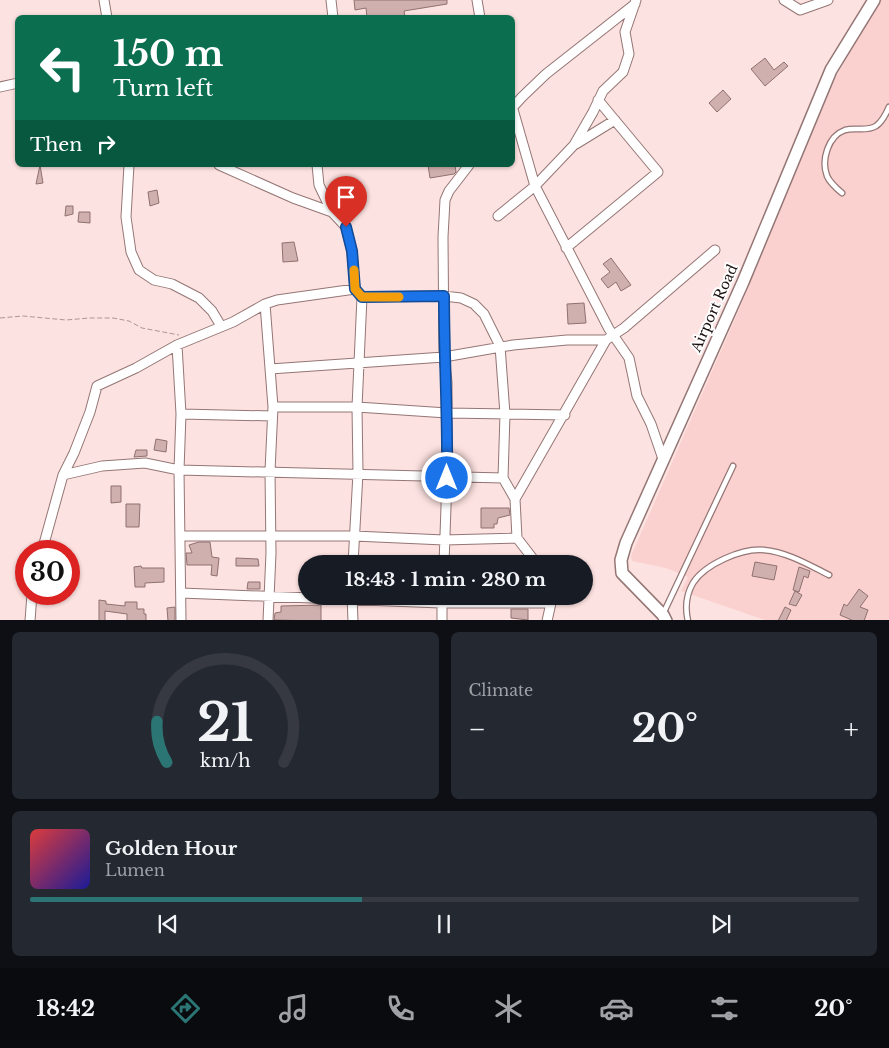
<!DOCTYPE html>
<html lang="en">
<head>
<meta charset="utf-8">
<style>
  :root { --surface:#171b24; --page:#242831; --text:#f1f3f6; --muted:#9ea1a6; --line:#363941; --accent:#2b7574 }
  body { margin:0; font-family:"Libre Baskerville",serif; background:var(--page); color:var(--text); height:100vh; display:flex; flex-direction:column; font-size:19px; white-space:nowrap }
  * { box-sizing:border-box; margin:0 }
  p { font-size:16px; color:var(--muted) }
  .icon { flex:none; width:28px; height:28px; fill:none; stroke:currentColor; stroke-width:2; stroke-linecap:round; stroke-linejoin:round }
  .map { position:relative; height:620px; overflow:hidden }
  .details { display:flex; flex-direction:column; gap:12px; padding:12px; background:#0d0f14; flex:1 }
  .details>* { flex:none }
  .guide { position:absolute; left:15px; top:15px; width:500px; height:152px; border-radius:8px; box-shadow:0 1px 4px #0004; background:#0b6e4f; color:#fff; overflow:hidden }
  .speed { position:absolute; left:15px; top:540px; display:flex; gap:10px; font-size:25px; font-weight:700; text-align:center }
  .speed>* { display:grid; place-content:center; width:65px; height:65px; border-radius:50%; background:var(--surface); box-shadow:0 1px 4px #0004; line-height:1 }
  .speed .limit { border:8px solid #d22; background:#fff; color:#111 }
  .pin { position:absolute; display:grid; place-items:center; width:42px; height:42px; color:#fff; margin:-51px -21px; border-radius:50% 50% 50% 0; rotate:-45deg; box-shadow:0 0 5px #0007 }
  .pin .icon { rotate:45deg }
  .me { position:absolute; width:55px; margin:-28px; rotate:0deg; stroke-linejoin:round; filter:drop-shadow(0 0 4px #0008) }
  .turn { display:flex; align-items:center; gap:18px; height:105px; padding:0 15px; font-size:22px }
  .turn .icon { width:65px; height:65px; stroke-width:2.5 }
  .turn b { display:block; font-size:35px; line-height:42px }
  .then { display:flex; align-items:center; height:48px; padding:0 15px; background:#0003; gap:10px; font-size:19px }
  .big { font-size:38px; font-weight:700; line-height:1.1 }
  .details .widget { flex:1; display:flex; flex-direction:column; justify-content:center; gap:8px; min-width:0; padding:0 18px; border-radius:8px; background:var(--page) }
  .details .dial { align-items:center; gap:0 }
  .dial svg { height:130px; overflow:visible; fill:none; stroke:var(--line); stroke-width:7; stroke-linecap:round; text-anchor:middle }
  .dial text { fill:var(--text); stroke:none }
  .song { display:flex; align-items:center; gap:15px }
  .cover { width:60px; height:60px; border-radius:8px; background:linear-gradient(135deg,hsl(0 70% 55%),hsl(240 70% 35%)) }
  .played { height:5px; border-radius:2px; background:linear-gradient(90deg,var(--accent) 40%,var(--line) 40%) }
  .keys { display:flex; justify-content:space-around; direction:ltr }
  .heat { display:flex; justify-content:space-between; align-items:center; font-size:28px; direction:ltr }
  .details .tiles { flex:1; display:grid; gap:12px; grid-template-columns:1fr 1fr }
  .widget:last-child { grid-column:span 2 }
  .trip { position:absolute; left:298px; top:555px; width:295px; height:50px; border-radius:25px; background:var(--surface); box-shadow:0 1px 4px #0004; font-weight:700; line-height:50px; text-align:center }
  .dock { display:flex; height:80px; justify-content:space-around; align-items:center; background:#090b0e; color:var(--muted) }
  .dock .icon { width:35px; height:35px }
  .dock .active { color:var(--accent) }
  .dock b { font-size:22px; color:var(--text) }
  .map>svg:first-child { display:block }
  .built { fill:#fbd1cf }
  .building { fill:#d0b0ae; stroke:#8f7170 }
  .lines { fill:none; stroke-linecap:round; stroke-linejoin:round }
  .service-casing { stroke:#947675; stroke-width:7 }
  .minor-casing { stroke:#947675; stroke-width:11 }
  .tertiary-casing { stroke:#947675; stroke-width:14 }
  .path { stroke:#ac9796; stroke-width:1; stroke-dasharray:5 2.5; stroke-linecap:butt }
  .service { stroke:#fff; stroke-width:4.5 }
  .minor { stroke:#fff; stroke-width:9 }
  .tertiary { stroke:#fff; stroke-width:11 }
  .route-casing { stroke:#114b97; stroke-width:12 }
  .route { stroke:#1a73e8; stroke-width:9 }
  .slow { stroke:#f59e0b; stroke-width:9 }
  .labels { text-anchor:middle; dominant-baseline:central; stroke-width:4; stroke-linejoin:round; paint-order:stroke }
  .street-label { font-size:14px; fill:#1c1110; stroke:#fff }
</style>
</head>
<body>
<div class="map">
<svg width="889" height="621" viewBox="0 0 889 621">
  <rect width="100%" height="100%" fill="#fce2e0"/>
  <!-- built -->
  <path class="built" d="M879,0H889V620H765L681,591L688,577L666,568L632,561L631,556L738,312L835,79Z"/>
  <!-- building -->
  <path class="building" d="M354,0H447V4L404,11L405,17L367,18L366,8L355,10Z
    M765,58L774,70L784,62L788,66L765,86L751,69Z
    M723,90L731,99L717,112L709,103Z
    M40,165L43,183L36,184Z
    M428,165H455L456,172L454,174L430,178Z
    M157,190L159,203L150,206L148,192Z
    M66,206H73V214L65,216Z
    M79,212H90V223L78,222Z
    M294,242L298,261L283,262L282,243Z
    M611,258L631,285L621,291L616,282L608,288L601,279L610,272L603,264Z
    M584,303L586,323L568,324L567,304Z
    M156,439L167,441L166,452L154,450Z
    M136,450H147V456L134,457Z
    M111,486H121V502L111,503Z
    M126,504H140L139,527H126Z
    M481,508H509L510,515L498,518L497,524H494V528H481Z
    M199,542H210L212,557L219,558L217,576L211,575L212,565H187L186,553H192L189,545Z
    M236,558L258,559L259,566H236Z
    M755,562L777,566L774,580L752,576Z
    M141,566L142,568H164V582L145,583V587H135L134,567Z
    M799,567L810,571L808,578L804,576L799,592L793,590Z
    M248,582H260V589H247Z
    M859,589L868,596L860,607L868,610L864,621H854L840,615L844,604L847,606Z
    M795,591L802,595L796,606L789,604Z
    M99,600L106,601V604L125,606V602H137V609H144V614H146V621H127V614L105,611V621H99Z
    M321,605V621L274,620L275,613L281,612V606Z
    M175,607V621H168L167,608Z
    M785,607L791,610L786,621H778Z
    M511,609H528V620L511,618Z"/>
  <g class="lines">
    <defs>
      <path id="service" d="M842,193C836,188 830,183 827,176C821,160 828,136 845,130C856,127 866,132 876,126C882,122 886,114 889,107
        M663,614L733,466
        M688,621C685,608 686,595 693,583C705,564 742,548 764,550C787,552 809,565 829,575"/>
      <path id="minor" d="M104,0L107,18
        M331,0L333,18
        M477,0L480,18
        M784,0L800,10L828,0
        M0,87L18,83
        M512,106L535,186L609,329L629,358L637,396L651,424L663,459
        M512,108L522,97L546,74L635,4
        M576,144L615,120
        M129,165L126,217L131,252L139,270L154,280L172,284L199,298L212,311L221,326
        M219,165L293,198L332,212
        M317,165L319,185L332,212L346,227L352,251L355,289
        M498,216L535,186L574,145L593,112L603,91L623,72L629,54L625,32L636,0
        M566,248L658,172L598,100
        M265,304L273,407L270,471L271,553L268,621
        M177,345L181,414L179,470L181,621
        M270,369L444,357L513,345L567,340H606L624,328L715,250
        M273,407H357L447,413L565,415
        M181,414L272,416
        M63,475L102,466L145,463L179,470L503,478L515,499
        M180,536H354L444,540L517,538
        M42,551L63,475L74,453L90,412L97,386L136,368L177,345L233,322L265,304L277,300L355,289L362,297L444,296L461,298L474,304L484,314L500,346L505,414L503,478
        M353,564L358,473L357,407L362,297
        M444,564L447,478V382L444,357L443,237L445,200L449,191L469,165
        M537,564L517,538L515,499L606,340
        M181,593L441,603H551
        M352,596L353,621
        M442,596V621
        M30,621L32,594
        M547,621L551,603L548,596"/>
      <path id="tertiary" d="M666,621L663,615L622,573L621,560L626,543L743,282L831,70L874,0"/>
    </defs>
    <!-- service casing -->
    <use href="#service" class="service-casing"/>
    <!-- minor casing -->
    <use href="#minor" class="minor-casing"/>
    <!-- tertiary casing -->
    <use href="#tertiary" class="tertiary-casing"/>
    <!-- path -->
    <path class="path" d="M0,318L23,316L66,320L89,318H113L129,321L142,328L179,335"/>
    <!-- service -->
    <use href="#service" class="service"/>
    <!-- minor -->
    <use href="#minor" class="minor"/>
    <!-- tertiary -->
    <use href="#tertiary" class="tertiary"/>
  </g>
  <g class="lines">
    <defs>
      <path id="route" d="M346,227L352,251L355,289L362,297L444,296C444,356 448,417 447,478"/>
    </defs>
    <!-- route casing -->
    <use href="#route" class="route-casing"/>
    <!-- route -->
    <use href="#route" class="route"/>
    <!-- slow -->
    <path class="slow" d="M354,270L355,289L362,297H399"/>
  </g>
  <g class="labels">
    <!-- street labels -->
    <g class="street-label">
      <text transform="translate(714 308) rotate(-66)">Airport Road</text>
    </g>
  </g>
</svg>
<div class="speed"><div class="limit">30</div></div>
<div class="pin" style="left:346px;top:227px;background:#d93025"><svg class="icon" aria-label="arrive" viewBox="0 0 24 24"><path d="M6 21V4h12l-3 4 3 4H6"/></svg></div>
<svg class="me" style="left:447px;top:478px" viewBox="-20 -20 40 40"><circle r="17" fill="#1a73e8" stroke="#fff" stroke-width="3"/><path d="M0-11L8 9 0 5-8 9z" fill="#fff"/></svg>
<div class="trip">18:43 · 1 min · 280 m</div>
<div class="guide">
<div class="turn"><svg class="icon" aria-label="left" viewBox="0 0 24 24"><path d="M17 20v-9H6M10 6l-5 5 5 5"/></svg><div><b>150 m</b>Turn left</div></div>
<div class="then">Then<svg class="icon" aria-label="right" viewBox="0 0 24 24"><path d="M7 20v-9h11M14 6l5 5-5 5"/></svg></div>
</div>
</div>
<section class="details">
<div class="tiles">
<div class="widget dial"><svg viewBox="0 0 100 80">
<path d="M14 69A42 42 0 1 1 86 69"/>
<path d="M14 69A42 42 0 0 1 8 44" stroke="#2b7574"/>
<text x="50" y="56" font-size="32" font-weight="700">21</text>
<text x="50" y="72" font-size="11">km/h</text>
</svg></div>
<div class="widget"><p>Climate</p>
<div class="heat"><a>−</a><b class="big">20°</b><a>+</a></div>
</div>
<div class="widget">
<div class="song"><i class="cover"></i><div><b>Golden Hour</b><p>Lumen</p></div></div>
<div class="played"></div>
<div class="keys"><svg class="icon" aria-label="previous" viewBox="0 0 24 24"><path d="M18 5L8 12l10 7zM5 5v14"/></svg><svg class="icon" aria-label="pause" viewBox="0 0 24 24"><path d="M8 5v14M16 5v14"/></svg><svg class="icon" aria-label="next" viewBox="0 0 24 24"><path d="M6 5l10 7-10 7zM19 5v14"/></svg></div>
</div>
</div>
</section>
<nav class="dock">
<b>18:42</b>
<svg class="icon active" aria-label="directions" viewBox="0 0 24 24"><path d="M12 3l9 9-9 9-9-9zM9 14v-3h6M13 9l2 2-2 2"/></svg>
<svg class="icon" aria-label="music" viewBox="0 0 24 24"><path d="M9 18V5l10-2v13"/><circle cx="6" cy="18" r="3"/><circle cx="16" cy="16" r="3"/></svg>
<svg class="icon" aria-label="phone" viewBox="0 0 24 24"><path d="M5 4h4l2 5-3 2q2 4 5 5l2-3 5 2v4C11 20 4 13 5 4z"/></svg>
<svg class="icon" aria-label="climate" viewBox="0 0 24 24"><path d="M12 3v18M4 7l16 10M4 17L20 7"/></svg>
<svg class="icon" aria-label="car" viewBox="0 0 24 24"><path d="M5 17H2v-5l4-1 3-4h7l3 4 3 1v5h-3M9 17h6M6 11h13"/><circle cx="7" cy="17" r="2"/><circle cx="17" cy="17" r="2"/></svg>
<svg class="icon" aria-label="filters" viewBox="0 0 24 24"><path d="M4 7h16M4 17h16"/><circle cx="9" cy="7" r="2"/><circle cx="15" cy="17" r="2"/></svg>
<b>20°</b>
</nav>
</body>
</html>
